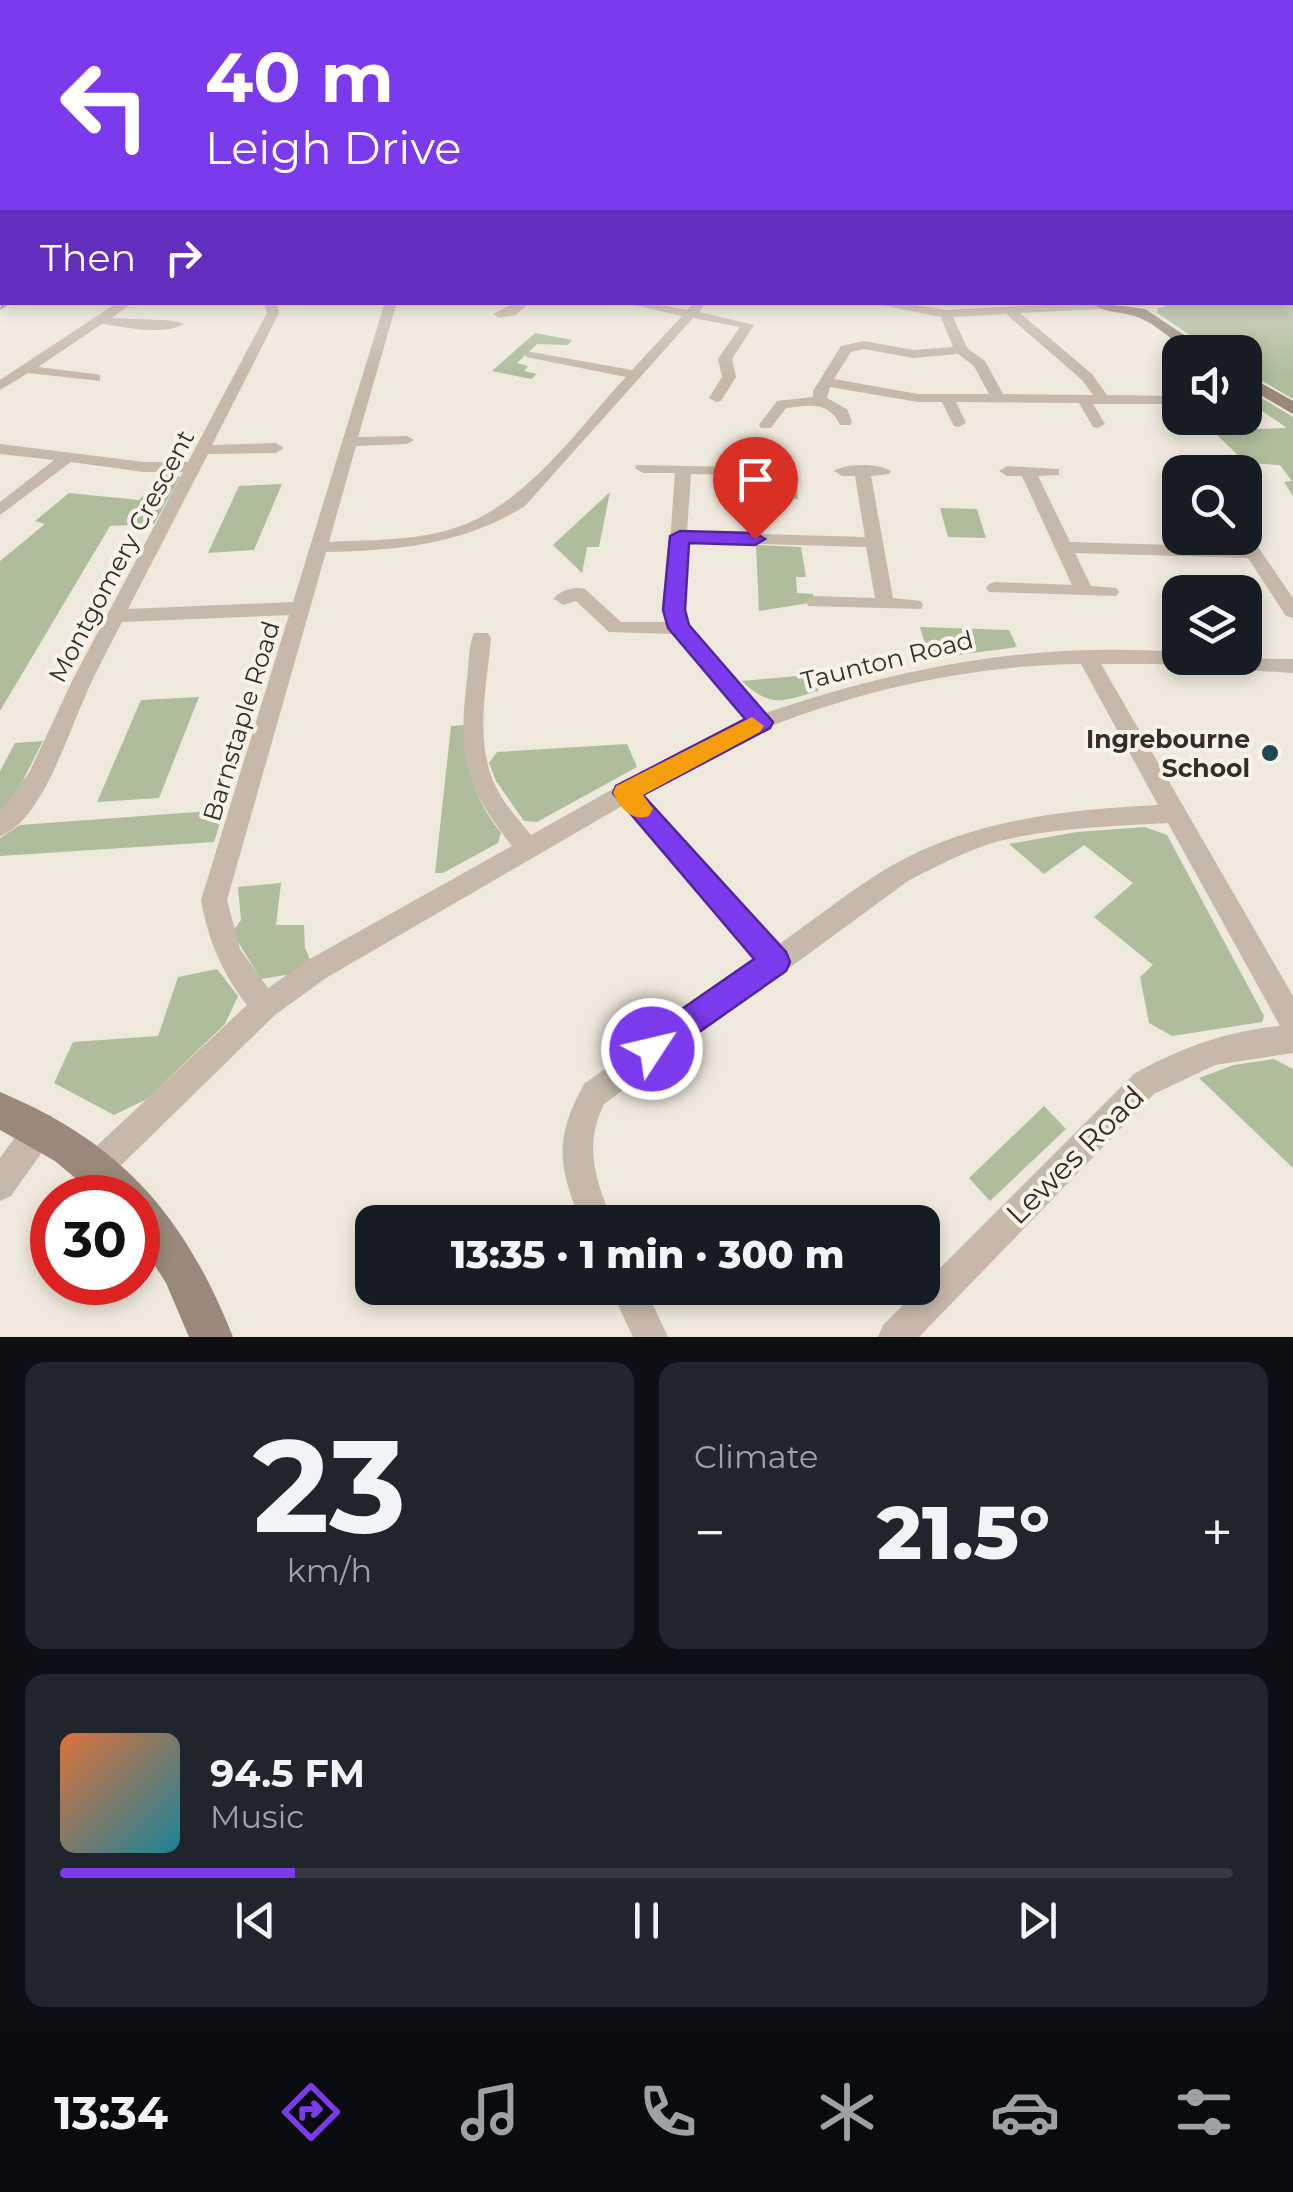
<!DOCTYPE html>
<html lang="en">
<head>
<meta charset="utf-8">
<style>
  :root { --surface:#171b24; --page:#20242c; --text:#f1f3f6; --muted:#9ea1a6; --line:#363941; --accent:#7c3aed }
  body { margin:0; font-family:Montserrat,sans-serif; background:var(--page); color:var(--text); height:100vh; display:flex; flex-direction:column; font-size:38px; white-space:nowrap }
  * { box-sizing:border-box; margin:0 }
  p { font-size:32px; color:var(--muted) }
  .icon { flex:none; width:55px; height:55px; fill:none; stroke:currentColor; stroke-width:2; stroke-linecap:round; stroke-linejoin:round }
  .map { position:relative; height:1337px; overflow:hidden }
  .drawer { display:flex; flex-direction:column; gap:25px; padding:25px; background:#0d0f14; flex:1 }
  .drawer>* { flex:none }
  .hud { position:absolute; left:0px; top:0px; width:1295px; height:305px; box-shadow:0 5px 15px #0003; background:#7c3aed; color:#fff; overflow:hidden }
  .fabs { position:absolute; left:1162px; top:335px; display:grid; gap:20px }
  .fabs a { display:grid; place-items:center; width:100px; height:100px; border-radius:20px; background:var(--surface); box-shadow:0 5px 15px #0003; font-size:50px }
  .speed { position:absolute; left:30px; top:1175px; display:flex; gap:20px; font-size:50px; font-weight:700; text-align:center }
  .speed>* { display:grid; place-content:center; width:130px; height:130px; border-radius:50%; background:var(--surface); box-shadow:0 5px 15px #0003; line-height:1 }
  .speed .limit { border:15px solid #d22; background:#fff; color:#111 }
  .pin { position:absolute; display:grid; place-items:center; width:85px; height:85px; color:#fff; margin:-102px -42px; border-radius:50% 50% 50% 0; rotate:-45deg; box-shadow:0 0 10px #0007 }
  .pin .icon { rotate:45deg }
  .me { position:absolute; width:110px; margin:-55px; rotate:55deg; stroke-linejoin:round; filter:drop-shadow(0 0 8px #0008) }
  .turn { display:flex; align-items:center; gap:35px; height:210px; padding:0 40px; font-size:45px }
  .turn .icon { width:130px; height:130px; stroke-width:2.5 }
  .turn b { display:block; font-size:70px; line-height:85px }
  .then { display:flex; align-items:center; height:95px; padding:0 40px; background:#0003; gap:20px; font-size:38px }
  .big { font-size:75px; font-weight:800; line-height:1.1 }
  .drawer .card { flex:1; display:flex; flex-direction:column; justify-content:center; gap:15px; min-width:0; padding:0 35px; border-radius:20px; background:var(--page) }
  .drawer .dial { align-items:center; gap:0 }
  .dial b { font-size:130px; line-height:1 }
  .song { display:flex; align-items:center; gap:30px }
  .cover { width:120px; height:120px; border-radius:15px; background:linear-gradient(135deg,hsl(20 70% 55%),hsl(190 70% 35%)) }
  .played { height:10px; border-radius:5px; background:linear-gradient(90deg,var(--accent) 20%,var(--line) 20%) }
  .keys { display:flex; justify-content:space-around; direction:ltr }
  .heat { display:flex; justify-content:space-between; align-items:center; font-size:55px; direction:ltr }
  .drawer .tiles { flex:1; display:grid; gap:25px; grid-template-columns:1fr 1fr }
  .card:last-child { grid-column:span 2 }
  .trip { position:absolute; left:355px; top:1205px; width:585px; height:100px; border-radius:20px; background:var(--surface); box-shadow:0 5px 15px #0003; font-weight:800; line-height:100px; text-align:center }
  .tab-bar { display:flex; height:160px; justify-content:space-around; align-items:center; background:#090b0e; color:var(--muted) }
  .tab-bar .icon { width:70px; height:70px }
  .tab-bar .on { color:var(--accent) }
  .tab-bar b { font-size:45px; color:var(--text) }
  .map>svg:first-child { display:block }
  .green { fill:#afbd9d }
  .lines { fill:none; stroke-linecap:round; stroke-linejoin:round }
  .street { fill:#c6b9a9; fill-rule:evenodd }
  .secondary { fill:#9a897a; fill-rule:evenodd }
  .route { fill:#7c3aed; stroke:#51269a; stroke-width:2.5 }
  .slow { fill:#f59e0b }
  .poi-dot { fill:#214952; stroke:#f8f2e8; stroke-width:4 }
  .labels { text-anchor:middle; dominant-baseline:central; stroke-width:8; stroke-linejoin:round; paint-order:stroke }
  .street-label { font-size:25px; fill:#342d28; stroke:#f8f2e8 }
  .poi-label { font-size:25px; font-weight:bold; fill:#342d28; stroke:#f8f2e8; text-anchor:end }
  .near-street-label { font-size:30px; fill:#342d28; stroke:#f8f2e8 }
</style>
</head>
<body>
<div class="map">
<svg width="1293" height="1337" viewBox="0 0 1293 1337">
  <rect width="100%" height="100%" fill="#efe8dc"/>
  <!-- green -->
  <path class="green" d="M1293,251V399L1245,371V352H1215L1157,313L1158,308L1165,307L1162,303L1292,302Z
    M535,333L572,340L568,345L537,344L517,363L528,366L524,371L537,374L531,379L492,371Z
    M1245,388L1293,417V496L1284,482L1292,481L1280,465L1246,463L1212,430L1287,428L1245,399Z
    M742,459H774L776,472L789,474V483L797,485L798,499L763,497V530H755L753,478L736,476L729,470Z
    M166,473L180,477L154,524L110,526L0,711V561L45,524L35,521L69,493L139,500Z
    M282,484L254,550L208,553L239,486Z
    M610,492L599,547H587L582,573L553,545Z
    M940,508L977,509L986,538L948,537Z
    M756,545L801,547L806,577H796L797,593L813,594L815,602L759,611Z
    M920,627L1009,630L1017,647L929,659Z
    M817,674L818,691C783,701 771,709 742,681Z
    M199,697L159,798L97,802L141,700Z
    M465,725C468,771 472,795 501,833L498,843L443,873H435L451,726Z
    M43,741L15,796L0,813V771L15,743Z
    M627,744L637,767L537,822L524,821L496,781L489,763L497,752Z
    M224,810L214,842L0,856V838L20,825Z
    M1145,827L1167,835L1264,1016L1262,1022L1172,1036L1149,1023L1140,977L1153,965L1094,917L1133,883L1084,845L1044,874L1009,844L1077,832Z
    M281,883L276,925H304L305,948L311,961L291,974L261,979L232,932L241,920L238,887Z
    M217,969L238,996L225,1024L147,1099L114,1115L54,1083L73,1042L158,1036L178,977Z
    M1274,1059L1293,1069V1168L1199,1078L1234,1065Z
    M1044,1106L1066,1129L990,1201L969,1178Z"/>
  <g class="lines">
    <!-- street -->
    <path class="street" d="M0,198H2V204H0Z
      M1292,221H1293V227H1292Z
      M0,284H2V291H0Z
      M118,302H133L112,318C130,320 172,318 184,324C162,336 127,327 102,324L38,367L95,374L100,375V381L28,373L0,390V380Z
      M264,302H276L279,313L212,445L276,443L284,448L276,453L208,454L128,609L293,602L385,302H397L358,437L407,436L414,440L407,444L356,446L329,542C367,540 407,541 445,531C522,511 573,434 626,377L526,357V351L632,370L682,316L621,302H649L687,310L694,302H707L699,312L754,325L732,359L736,377L721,401L716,402L709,398L722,377L718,359L740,327L693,318L525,506C462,545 398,550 326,552L227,900L240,949L268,988L308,960L512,846C464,785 458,756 467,679C469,664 468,647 474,633H488L491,638C487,685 474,740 495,785C503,803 518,819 531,835L682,750L747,720L674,634L609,632L576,601L563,605L554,599C559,590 576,586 585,589L621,622H668L665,610L675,473H643L635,468L637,465L735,467V473L729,475L691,474L687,532L865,537L855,476H842L834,471C847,463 878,463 891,471L889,474L871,476L893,598L921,601L923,605L921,609L808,606L806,602L815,596L875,598L866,547L687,542L683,610L688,626L765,713C907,666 1030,642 1180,652V658L1293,659V673L1155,664H1101L1293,996V1053L1215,1065L1154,1094L919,1337H878L883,1325L1134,1074C1180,1048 1227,1031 1280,1026L1168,823C1112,826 1054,828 999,841C967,850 937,866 908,881L604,1104C583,1147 596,1181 613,1222H581C558,1166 554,1139 584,1084L757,960L622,806L326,978L275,1015L107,1179L96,1184L85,1179L80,1168L85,1157L247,1005C222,973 208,940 201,900L289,615L122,622C109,647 95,673 84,699C67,736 41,822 0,836V811L29,773L72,681L183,472H144L71,462L0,515V502L54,460L0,454V444L144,462H188L267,313ZM1081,664L1158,805C1065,810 974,819 891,866C852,889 815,919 778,945L641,795C682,771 724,746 769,727C866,688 976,665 1081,664Z
      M516,302H530L516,315L499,318L493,314Z
      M866,302H897L946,310L1103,302V308L1099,309L1020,313L1092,374L1107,395L1180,396V404H1093L1105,424L1098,428L1093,427L1079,403L956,402L966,423L959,427L954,426L942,402H918L830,387L827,398L847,409L852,422L850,425H840C829,401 809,405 786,408L771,428H761L759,425L777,401L813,397V391L841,346L864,341L913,350L953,347L941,317ZM1006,314L1082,380L1093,395L1003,394L985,361L967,348L953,317ZM864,349L913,358L958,354L974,366L989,394H918L834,379L851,352Z
      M1007,466L1059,469V475L1038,476L1070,542L1241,547L1234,538L1249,534L1293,598V618L1286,616L1248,558L1075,553L1091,586L1116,588L1119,592L1116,596L989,592L986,588L989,584L995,582L1072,585L1022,476H1007L999,471Z
      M1177,466L1206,467L1214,472L1171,474L1169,471Z
      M41,1112L52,1116L56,1127L52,1138L11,1196L0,1201V1158L30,1116Z
      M610,1288H645L668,1337H633Z"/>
    <!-- secondary -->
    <path class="secondary" d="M1292,244H1293V252H1292Z
      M2,298V302H13L0,310Z
      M1090,302L1145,309L1210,352C1179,354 1165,327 1137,317C1119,310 1106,315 1090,302Z
      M1245,374L1293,401V414L1245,386Z
      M0,1092C122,1143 185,1216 233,1337H189L166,1283L138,1239V1198H99L55,1161L0,1130Z"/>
  </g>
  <!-- sky -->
  <linearGradient id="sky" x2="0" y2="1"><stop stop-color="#7dadcf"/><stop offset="0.5" stop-color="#f8f5ef"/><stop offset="1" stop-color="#f8f5ef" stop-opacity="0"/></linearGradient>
  <rect width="1293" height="376" fill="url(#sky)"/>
  <!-- route -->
  <path class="route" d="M680,531L755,533L765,539L755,545L689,543L685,610L689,625L773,722L770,728L643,795L786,952L790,962L786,971L652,1065L640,1060L635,1049L640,1038L754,959L613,793L616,786L745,719L668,628L663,610L670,536Z"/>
  <!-- slow -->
  <path class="slow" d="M752,717L764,726L760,732L643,795L653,809L649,816C631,822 621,808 613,793L616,786Z"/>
  <!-- markers -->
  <circle class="poi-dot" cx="1270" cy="753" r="10"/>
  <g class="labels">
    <!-- street labels -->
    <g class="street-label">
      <text transform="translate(121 556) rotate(-62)">Montgomery Crescent</text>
      <text transform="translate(887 660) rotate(-14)">Taunton Road</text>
      <text transform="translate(241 721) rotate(-73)">Barnstaple Road</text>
    </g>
    <!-- poi labels -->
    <g class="poi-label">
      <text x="1250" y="739">Ingrebourne<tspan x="1250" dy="29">School</tspan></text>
    </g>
    <!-- near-street labels -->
    <g class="near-street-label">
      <text transform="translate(1075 1155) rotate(-45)">Lewes Road</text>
    </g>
  </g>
</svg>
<div class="fabs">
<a><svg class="icon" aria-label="sound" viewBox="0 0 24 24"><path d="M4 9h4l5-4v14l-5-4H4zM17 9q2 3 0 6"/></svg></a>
<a><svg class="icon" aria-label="search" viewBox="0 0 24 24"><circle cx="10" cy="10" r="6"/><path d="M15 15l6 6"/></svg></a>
<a><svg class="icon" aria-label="layers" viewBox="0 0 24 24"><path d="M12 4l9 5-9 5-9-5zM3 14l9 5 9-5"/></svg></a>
</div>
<div class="speed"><div class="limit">30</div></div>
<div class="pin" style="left:755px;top:539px;background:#d93025"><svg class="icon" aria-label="arrive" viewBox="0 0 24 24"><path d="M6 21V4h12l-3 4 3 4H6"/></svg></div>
<svg class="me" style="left:652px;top:1049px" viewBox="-20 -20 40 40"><circle r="17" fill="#7c3aed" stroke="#fff" stroke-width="3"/><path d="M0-11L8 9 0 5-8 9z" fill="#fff"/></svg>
<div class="trip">13:35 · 1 min · 300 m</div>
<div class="hud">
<div class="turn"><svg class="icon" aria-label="left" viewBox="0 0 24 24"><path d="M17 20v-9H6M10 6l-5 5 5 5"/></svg><div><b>40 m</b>Leigh Drive</div></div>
<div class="then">Then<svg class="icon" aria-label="right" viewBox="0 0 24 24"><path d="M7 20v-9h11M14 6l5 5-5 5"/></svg></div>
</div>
</div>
<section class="drawer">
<div class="tiles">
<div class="card dial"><b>23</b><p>km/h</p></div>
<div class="card"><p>Climate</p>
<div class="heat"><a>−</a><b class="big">21.5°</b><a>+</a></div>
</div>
<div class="card">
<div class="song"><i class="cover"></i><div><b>94.5 FM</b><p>Music</p></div></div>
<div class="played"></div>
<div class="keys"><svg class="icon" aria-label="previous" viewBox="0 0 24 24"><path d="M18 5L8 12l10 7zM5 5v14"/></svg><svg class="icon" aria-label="pause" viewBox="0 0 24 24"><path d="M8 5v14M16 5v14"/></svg><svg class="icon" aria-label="next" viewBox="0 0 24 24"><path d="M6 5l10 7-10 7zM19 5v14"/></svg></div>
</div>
</div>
</section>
<nav class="tab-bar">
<b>13:34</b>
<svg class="icon on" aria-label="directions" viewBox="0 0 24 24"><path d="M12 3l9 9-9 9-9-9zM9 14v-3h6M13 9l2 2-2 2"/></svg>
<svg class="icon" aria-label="music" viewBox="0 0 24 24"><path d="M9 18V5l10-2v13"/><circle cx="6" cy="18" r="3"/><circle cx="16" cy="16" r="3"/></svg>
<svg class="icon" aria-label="phone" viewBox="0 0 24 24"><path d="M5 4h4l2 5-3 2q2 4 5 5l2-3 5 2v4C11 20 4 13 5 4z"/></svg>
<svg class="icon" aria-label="climate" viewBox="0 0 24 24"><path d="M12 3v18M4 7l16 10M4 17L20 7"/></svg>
<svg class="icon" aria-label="car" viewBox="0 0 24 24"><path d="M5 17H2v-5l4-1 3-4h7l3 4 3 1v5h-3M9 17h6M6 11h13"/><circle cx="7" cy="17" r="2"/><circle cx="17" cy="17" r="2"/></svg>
<svg class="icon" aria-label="filters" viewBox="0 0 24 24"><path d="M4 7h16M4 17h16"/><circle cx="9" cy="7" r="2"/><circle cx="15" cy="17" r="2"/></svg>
</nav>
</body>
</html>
